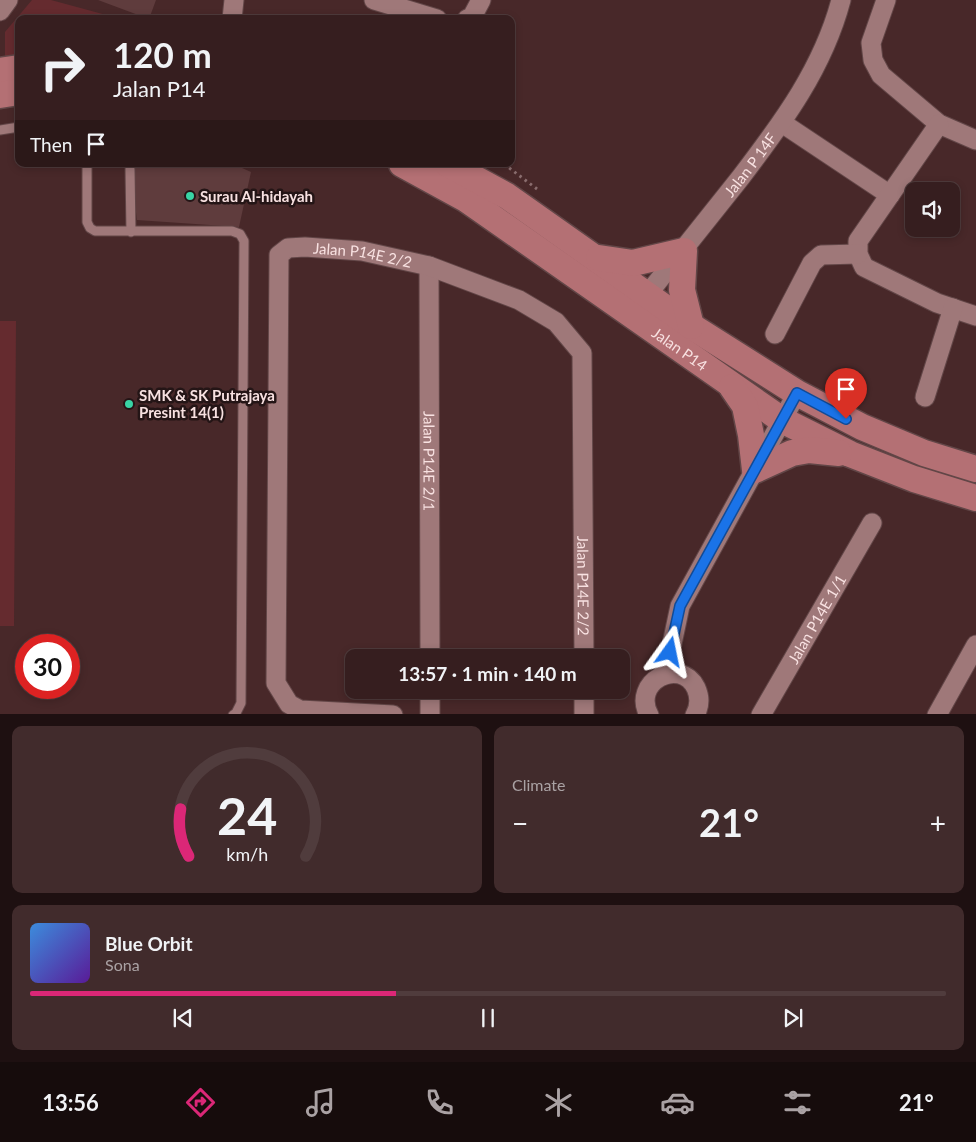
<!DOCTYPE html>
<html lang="en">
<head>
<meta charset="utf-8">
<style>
  :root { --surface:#361e1f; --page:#412b2c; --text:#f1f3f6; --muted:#aaa2a4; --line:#503c3d; --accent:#db2777 }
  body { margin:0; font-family:Lato,sans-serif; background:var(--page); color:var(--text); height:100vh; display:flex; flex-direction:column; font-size:19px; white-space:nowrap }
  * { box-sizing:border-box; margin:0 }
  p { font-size:16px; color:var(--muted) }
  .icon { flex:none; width:28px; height:28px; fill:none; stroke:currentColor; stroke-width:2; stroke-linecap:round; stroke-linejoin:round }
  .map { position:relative; height:714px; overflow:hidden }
  .side { display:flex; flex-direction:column; gap:12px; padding:12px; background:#1e1011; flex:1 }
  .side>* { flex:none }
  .hud { position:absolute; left:15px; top:15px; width:500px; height:152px; border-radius:10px; box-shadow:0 2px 8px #0003,0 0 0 1px var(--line); background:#361e1f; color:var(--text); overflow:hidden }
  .buttons { position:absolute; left:905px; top:182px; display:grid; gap:10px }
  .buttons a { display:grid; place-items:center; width:55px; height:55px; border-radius:10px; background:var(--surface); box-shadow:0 2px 8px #0003,0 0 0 1px var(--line); font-size:25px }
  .speed { position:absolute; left:15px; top:634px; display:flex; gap:10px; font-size:25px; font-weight:700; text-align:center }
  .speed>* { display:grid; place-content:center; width:65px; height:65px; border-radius:50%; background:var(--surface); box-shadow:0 2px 8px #0003,0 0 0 1px var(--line); line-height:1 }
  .speed .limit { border:8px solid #d22; background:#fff; color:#111 }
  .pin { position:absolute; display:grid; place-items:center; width:42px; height:42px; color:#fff; margin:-51px -21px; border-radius:50% 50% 50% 0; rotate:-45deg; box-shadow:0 0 5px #0007 }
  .pin .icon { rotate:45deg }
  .me { position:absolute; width:55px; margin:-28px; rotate:12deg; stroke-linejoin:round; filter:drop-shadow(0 0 4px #0008) }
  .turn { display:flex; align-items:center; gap:18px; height:105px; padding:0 15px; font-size:22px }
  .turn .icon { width:65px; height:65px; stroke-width:2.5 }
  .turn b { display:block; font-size:35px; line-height:42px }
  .then { display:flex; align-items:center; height:48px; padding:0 15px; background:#0003; gap:10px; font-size:19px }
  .big { font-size:38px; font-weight:700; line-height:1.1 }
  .side .tile { flex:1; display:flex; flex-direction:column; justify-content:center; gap:8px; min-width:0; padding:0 18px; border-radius:10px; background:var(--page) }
  .side .dial { align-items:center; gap:0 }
  .dial svg { height:130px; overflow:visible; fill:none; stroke:var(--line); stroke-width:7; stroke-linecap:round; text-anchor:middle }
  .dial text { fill:var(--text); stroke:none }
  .song { display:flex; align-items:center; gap:15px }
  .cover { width:60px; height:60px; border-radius:8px; background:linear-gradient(135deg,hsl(210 70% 55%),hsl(270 70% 35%)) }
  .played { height:5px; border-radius:2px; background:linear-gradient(90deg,var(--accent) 40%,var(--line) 40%) }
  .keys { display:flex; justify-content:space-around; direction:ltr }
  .heat { display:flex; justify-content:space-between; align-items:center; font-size:28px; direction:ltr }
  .side .tiles { flex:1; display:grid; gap:12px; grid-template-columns:1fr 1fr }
  .tile:last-child { grid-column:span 2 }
  .trip { position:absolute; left:345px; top:649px; width:285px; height:50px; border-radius:10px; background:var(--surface); box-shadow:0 2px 8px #0003,0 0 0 1px var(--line); font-weight:700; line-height:50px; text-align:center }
  .tab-bar { display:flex; height:80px; justify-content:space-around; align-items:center; background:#160c0c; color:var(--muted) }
  .tab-bar .icon { width:35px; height:35px }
  .tab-bar .current { color:var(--accent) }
  .tab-bar b { font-size:22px; color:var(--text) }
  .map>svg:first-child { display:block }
  .green { fill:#652b2f }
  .building { fill:#5f3c3d }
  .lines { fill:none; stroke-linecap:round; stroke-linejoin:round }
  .lane-casing { stroke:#624647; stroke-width:11 }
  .street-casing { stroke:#624647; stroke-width:21 }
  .secondary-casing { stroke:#624647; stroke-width:29 }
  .path { stroke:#8a6d6e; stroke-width:3; stroke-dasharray:2.5 4; stroke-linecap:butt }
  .lane { stroke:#9f7879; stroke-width:9 }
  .street { stroke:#9f7879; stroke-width:19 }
  .secondary { stroke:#b47074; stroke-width:26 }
  .route-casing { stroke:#114b97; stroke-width:12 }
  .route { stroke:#1a73e8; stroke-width:9 }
  .poi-dot { fill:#39d4a5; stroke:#241516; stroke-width:2 }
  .labels { text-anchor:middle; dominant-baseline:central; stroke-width:5; stroke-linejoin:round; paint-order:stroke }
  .street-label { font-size:15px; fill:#f8e1e1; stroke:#241516 }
  .poi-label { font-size:15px; font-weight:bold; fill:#f8e1e1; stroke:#241516; text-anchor:start }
</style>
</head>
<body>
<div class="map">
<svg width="976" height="715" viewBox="0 0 976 715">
  <rect width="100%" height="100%" fill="#482829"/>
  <!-- green -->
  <path class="green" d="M32,0H51L121,19H19V58L5,59V32Z
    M0,321H16L14,626H0Z"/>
  <!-- building -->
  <path class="building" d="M98,0H156L149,19Z
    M130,164H233L251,172L239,227L137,220Z"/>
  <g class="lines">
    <defs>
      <path id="lane" d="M0,130L19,127
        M87,164V222L90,228L95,231H232L240,234L244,241L241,703L236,713L233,715
        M130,169L131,232"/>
      <g id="street">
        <path d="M374,0L437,19"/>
        <path d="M886,0L871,43L873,60L881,75L939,124L976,140"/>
        <path d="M0,11L8,0"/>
        <path d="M232,19L234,0"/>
        <path d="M467,19L472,17L481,0"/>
        <path d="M782,123L890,195"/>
        <path d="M939,124L858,241V254L864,267L937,303L976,316"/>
        <path id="s1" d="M429,266L430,658"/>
        <path id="s2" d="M639,305C673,262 707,220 741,177C783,122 823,68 841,0"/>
        <path d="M775,334L812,263L821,255L858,254"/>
        <path d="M925,397L953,308"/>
        <path d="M668,674L669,658L680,606L797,393"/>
        <path d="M430,690V715"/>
        <path d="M584,690V715"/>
        <path id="s3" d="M393,715L300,710L289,704L276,683L279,255L288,248L305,247L362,251L429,266L519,300L556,322L582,353L584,658"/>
        <path d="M649,715C631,682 680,656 696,688C700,697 700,706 695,715"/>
        <path id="s4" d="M761,715L872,523"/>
        <path d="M937,715L976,645"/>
      </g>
      <g id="secondary">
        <path d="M0,71L19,68"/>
        <path d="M0,95L19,92"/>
        <path id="s5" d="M402,164L466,199L782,420L850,454L914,479L976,498"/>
        <path d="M448,164L507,196L691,326L797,393L862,427L924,453L976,469"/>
        <path d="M599,258L633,263L684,251L682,290L691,326"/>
        <path d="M732,387L745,406L751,435L755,470L792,453L809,450L839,453"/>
      </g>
    </defs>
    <!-- lane casing -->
    <use href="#lane" class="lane-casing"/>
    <!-- street casing -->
    <use href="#street" class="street-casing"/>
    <!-- secondary casing -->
    <use href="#secondary" class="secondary-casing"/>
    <!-- path -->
    <path class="path" d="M504,164L537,189"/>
    <!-- lane -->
    <use href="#lane" class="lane"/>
    <!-- street -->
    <use href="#street" class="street"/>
    <!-- secondary -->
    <use href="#secondary" class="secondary"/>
  </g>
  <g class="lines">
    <defs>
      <path id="route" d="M670,652L680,606L797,393L846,419"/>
    </defs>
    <!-- route casing -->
    <use href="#route" class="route-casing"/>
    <!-- route -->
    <use href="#route" class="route"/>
  </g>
  <!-- markers -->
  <g class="poi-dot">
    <circle cx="190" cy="196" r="5"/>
    <circle cx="129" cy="404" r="5"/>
  </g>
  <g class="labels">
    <!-- street labels -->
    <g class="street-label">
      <text stroke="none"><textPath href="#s2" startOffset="179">Jalan P 14F</textPath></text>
      <text stroke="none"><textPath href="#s3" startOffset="645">Jalan P14E 2/2</textPath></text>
      <text stroke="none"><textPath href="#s5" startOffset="334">Jalan P14</textPath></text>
      <text stroke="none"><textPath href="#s1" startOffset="195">Jalan P14E 2/1</textPath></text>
      <text stroke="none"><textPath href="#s3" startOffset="1125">Jalan P14E 2/2</textPath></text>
      <text stroke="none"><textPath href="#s4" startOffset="111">Jalan P14E 1/1</textPath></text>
    </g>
    <!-- poi labels -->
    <g class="poi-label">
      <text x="200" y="196">Surau Al-hidayah</text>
      <text x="139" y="395">SMK &amp; SK Putrajaya<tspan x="139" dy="17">Presint 14(1)</tspan></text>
    </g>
  </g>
</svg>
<div class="buttons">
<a><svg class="icon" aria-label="sound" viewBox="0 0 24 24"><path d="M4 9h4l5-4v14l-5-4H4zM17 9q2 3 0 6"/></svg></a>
</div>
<div class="speed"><div class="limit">30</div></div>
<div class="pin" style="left:846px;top:419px;background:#d93025"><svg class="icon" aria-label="arrive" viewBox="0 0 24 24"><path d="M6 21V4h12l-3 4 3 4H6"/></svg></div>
<svg class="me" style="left:670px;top:652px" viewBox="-20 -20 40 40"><path d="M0-17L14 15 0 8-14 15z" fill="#1a73e8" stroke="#fff" stroke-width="4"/></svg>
<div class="trip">13:57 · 1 min · 140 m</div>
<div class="hud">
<div class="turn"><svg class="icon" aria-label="right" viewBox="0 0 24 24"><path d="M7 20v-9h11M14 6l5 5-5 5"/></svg><div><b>120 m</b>Jalan P14</div></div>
<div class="then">Then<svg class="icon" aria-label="arrive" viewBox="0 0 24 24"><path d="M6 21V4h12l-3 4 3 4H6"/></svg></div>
</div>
</div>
<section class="side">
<div class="tiles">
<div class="tile dial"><svg viewBox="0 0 100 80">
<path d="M14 69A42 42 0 1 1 86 69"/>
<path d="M14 69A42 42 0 0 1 9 40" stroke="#db2777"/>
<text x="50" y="56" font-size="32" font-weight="700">24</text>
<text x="50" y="72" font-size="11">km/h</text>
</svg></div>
<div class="tile"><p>Climate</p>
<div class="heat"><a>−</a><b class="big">21°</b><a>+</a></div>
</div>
<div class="tile">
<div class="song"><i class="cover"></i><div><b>Blue Orbit</b><p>Sona</p></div></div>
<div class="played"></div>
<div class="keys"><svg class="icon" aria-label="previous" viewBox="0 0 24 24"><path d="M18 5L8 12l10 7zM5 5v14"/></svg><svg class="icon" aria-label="pause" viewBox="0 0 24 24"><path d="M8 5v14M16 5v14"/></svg><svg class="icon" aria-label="next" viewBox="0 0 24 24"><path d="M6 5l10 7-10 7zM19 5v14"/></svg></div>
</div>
</div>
</section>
<nav class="tab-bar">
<b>13:56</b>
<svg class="icon current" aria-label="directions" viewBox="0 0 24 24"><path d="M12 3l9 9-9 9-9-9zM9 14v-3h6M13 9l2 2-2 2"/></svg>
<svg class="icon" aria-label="music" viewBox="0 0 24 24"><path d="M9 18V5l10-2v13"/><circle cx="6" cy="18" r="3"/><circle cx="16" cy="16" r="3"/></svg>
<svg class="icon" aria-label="phone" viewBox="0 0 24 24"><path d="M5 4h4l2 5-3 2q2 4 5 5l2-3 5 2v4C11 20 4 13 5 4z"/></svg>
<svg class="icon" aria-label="climate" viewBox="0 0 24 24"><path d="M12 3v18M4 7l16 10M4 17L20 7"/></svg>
<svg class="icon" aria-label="car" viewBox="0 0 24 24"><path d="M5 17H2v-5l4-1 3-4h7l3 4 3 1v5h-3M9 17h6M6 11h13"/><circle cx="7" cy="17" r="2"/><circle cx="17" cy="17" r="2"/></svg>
<svg class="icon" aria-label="filters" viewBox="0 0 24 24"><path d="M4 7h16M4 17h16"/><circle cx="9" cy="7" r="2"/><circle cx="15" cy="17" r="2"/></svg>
<b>21°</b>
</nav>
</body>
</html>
